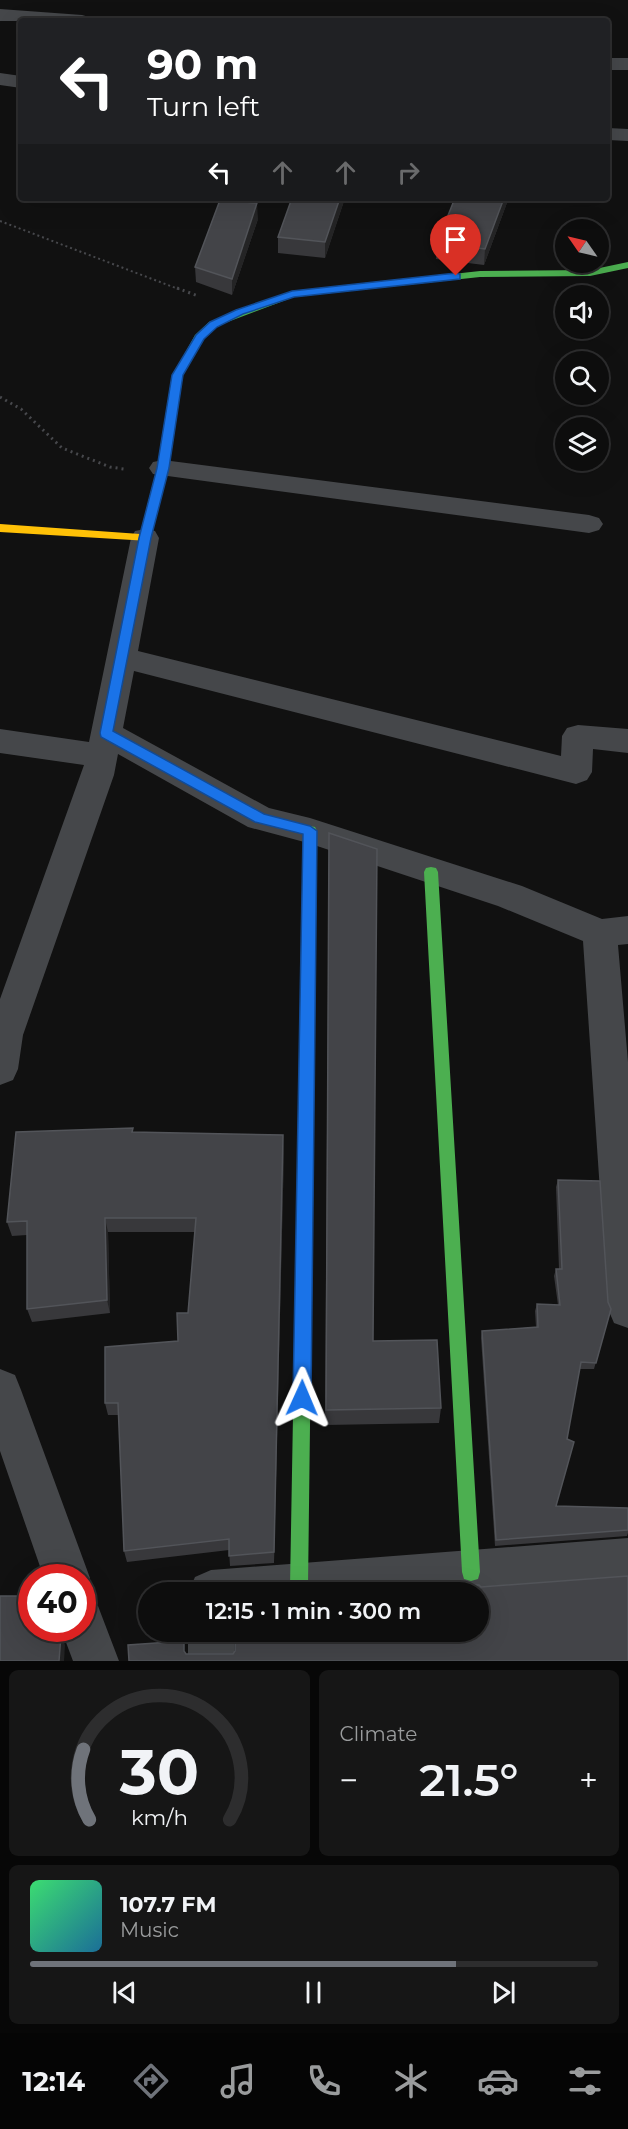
<!DOCTYPE html>
<html lang="en">
<head>
<meta charset="utf-8">
<style>
  :root { --surface:#0d0d0d; --page:#161616; --text:#f1f3f6; --muted:#9a9c9d; --line:#2d2d2e; --accent:#6f737a }
  body { margin:0; font-family:Montserrat,sans-serif; background:var(--page); color:var(--text); height:100vh; display:flex; flex-direction:column; font-size:22px; white-space:nowrap }
  * { box-sizing:border-box; margin:0 }
  p { font-size:20px; color:var(--muted) }
  .icon { flex:none; width:33px; height:33px; fill:none; stroke:currentColor; stroke-width:2; stroke-linecap:round; stroke-linejoin:round }
  .map { position:relative; height:1661px; overflow:hidden }
  .side { display:flex; flex-direction:column; gap:9px; padding:9px; background:#070707; flex:1 }
  .side>* { flex:none }
  .top-card { position:absolute; left:18px; top:18px; width:592px; height:183px; border-radius:6px; box-shadow:0 6px 24px #0002,0 0 0 2px var(--line); background:#202124; color:#fff; overflow:hidden }
  .needle { width:39px; rotate:304deg }
  .controls { position:absolute; left:555px; top:219px; display:grid; gap:12px }
  .controls a { display:grid; place-items:center; width:54px; height:54px; border-radius:50%; background:var(--surface); box-shadow:0 6px 24px #0002,0 0 0 2px var(--line); font-size:30px }
  .speed { position:absolute; left:18px; top:1564px; display:flex; gap:12px; font-size:30px; font-weight:700; text-align:center }
  .speed>* { display:grid; place-content:center; width:78px; height:78px; border-radius:50%; background:var(--surface); box-shadow:0 6px 24px #0002,0 0 0 2px var(--line); line-height:1 }
  .speed .limit { border:9px solid #d22; background:#fff; color:#111 }
  .pin { position:absolute; display:grid; place-items:center; width:51px; height:51px; color:#fff; margin:-62px -26px; border-radius:50% 50% 50% 0; rotate:-45deg; box-shadow:0 0 6px #0007 }
  .pin .icon { rotate:45deg }
  .me { position:absolute; width:66px; margin:-33px; rotate:1deg; stroke-linejoin:round; filter:drop-shadow(0 0 4px #0008) }
  .turn { display:flex; align-items:center; gap:21px; height:126px; padding:0 30px; font-size:27px }
  .turn .icon { width:78px; height:78px; stroke-width:2.5 }
  .turn b { display:block; font-size:42px; line-height:51px }
  .lanes { display:flex; align-items:center; height:57px; padding:0 30px; background:#0003; justify-content:center; gap:30px; direction:ltr }
  .lanes .off { opacity:.35 }
  .big { font-size:45px; font-weight:600; line-height:1.1 }
  .side .card { flex:1; display:flex; flex-direction:column; justify-content:center; gap:9px; min-width:0; padding:0 21px; border-radius:9px; background:var(--page) }
  .side .dial { align-items:center; gap:0 }
  .dial svg { height:156px; overflow:visible; fill:none; stroke:var(--line); stroke-width:7; stroke-linecap:round; text-anchor:middle }
  .dial text { fill:var(--text); stroke:none }
  .song { display:flex; align-items:center; gap:18px }
  .cover { width:72px; height:72px; border-radius:9px; background:linear-gradient(135deg,hsl(140 70% 55%),hsl(200 70% 35%)) }
  .played { height:6px; border-radius:3px; background:linear-gradient(90deg,var(--accent) 75%,var(--line) 75%) }
  .keys { display:flex; justify-content:space-around; direction:ltr }
  .heat { display:flex; justify-content:space-between; align-items:center; font-size:33px; direction:ltr }
  .side .tiles { flex:1; display:grid; gap:9px; grid-template-columns:1fr 1fr }
  .card:last-child { grid-column:span 2 }
  .trip { position:absolute; left:138px; top:1582px; width:351px; height:60px; border-radius:30px; background:var(--surface); box-shadow:0 6px 24px #0002,0 0 0 2px var(--line); font-weight:600; line-height:60px; text-align:center }
  .tabs { display:flex; height:96px; justify-content:space-around; align-items:center; background:#050505; color:var(--muted) }
  .tabs .icon { width:42px; height:42px }
  .tabs .current { color:var(--accent) }
  .tabs b { font-size:27px; color:var(--text) }
  .map>svg:first-child { display:block }
  .lines { fill:none; stroke-linecap:round; stroke-linejoin:round }
  .path-far1 { stroke:#47484c; stroke-width:2; stroke-dasharray:2 3; stroke-linecap:butt }
  .path { stroke:#47484c; stroke-width:3; stroke-dasharray:2 4; stroke-linecap:butt }
  .street { fill:#45474a; fill-rule:evenodd }
  .fast { fill:#4caf50; fill-rule:evenodd }
  .slow { fill:#ffc107; fill-rule:evenodd }
  .wall { fill:#38383b }
  .shaded-wall { fill:#242425 }
  .building { fill:#434448; stroke:#525459; stroke-width:1.5 }
  .route { fill:#1a73e8; stroke:#114b97; stroke-width:1.5 }
</style>
</head>
<body>
<div class="map">
<svg width="628" height="1661" viewBox="0 0 628 1661">
  <rect width="100%" height="100%" fill="#111"/>
  <g class="lines">
    <!-- path-far1 -->
    <path class="path-far1" d="M0,221L181,290"/>
    <!-- path -->
    <path class="path" d="M177,288L198,296
      M0,397L21,409L62,448L110,467L124,469"/>
    <!-- street -->
    <path class="street" d="M0,9L82,15L89,17L92,21H0Z
      M608,58H628V70H608Z
      M0,73L21,76V88L0,85Z
      M608,128L628,129V141L608,140Z
      M163,460L589,515L599,518L603,524L599,530L589,533L153,474L149,468L153,462Z
      M145,529L155,531L159,538L138,651L561,756L562,736L567,728L578,725L628,729V753L593,749L592,772L587,780L576,784L134,671L123,728L269,808L310,818L522,886L602,919L628,916V944L618,945L628,1062V1328L614,1323L608,1309L583,941L498,906L308,843L248,827L118,754L114,775L23,1035L18,1069L13,1080L0,1085V999L84,765L0,753V729L89,742L131,538L135,531Z
      M0,1369L15,1375L21,1390L90,1578L82,1594V1578H44L0,1451Z
      M628,1538V1584L478,1595V1593H188L195,1577L211,1570Z
      M82,1599L98,1606L119,1661H73L61,1629H82Z
      M188,1632H234V1661H188Z"/>
    <!-- fast -->
    <path class="fast" d="M628,262V268L590,276L480,277L294,297L217,326L203,339L183,375L177,414L172,417L167,414L173,375L195,335L209,322L289,292L480,271L590,270Z
      M310,826L315,827L317,831L315,1002L313,1006L308,1008L303,1006L301,1002L303,831L305,827Z
      M431,867L436,868L438,872L480,1572L478,1579L471,1581L464,1579L462,1572L424,872L426,868Z
      M305,1179L311,1181L313,1186L308,1587L306,1593H292L290,1587L297,1186L299,1181Z"/>
    <!-- slow -->
    <path class="slow" d="M172,411L177,414L169,468L149,541L0,532V524L140,534L157,468L167,414Z
      M308,996L313,998L315,1002L313,1186L311,1191L305,1193L299,1191L297,1186L301,1002L303,998Z"/>
  </g>
  <!-- wall -->
  <path class="wall" d="M345,198L325,258L278,253V237Z
    M508,200L484,265L436,259L437,243Z
    M258,219L232,295L196,282L195,267Z
    M329,833L373,1341L441,1408L439,1423L325,1425Z
    M133,1132L284,1150L274,1563L230,1566L229,1550L127,1562L124,1551L119,1415H108L105,1403L178,1341L188,1313L195,1232H108L110,1313L32,1322L27,1309V1235L12,1236L7,1222Z
    M558,1180L611,1309L594,1369H579L556,1506L628,1508V1533L627,1536L495,1546L481,1338L482,1331L536,1327L535,1311L537,1304L558,1305L554,1276L556,1269H559L556,1187Z"/>
  <!-- shaded-wall -->
  <path class="shaded-wall" d="M340,198H345L325,258V242Z
    M504,198H508V200L484,265L485,249Z
    M257,203L258,219L232,295V279Z
    M283,1135L284,1150L274,1563V1552Z
    M105,1218L108,1232L110,1313L107,1300Z
    M58,1629H59V1630L65,1645L64,1661H59Z"/>
  <!-- building -->
  <path class="building" d="M292,198H340L325,242L278,237Z
    M455,198H504L485,249L437,243Z
    M220,200L257,203L232,279L195,267Z
    M329,833L377,849L373,1341L437,1340L441,1408L326,1410Z
    M133,1128L132,1132L283,1135L274,1552L229,1556V1539L124,1551L118,1403H105V1347L178,1341L177,1313H188L196,1218H105L107,1300L27,1309V1221L7,1222L16,1132Z
    M558,1180L600,1181L608,1302L611,1309L596,1363L581,1362L567,1439L574,1442L556,1506L628,1508V1530L496,1540L482,1331L538,1327L537,1304L560,1305L556,1269H562Z
    M628,1576V1661H129L128,1645L184,1641V1651L186,1654H233L235,1651V1632H354L391,1642L392,1632H478V1593H393L394,1585H479L481,1587Z
    M227,1585H290V1593H227Z
    M0,1596H32V1629H58L61,1635L59,1661H0Z"/>
  <!-- route -->
  <path class="route" d="M456,273L460,274V279L294,297L243,314L217,327L204,339L183,375L169,468L151,538L113,731L264,814L310,826L317,831L311,1398L308,1404L302,1406L296,1404L293,1398L303,834L255,822L101,737L100,733L139,538L157,468L172,375L196,335L210,322L236,310L292,291Z"/>
</svg>
<div class="controls">
<a><svg class="needle" viewBox="-14 -14 28 28"><path d="M0-13l5 13h-10z" fill="#e53935"/><path d="M0 13l5-13h-10z" fill="#9a9c9d"/></svg></a>
<a><svg class="icon" aria-label="sound" viewBox="0 0 24 24"><path d="M4 9h4l5-4v14l-5-4H4zM17 9q2 3 0 6"/></svg></a>
<a><svg class="icon" aria-label="search" viewBox="0 0 24 24"><circle cx="10" cy="10" r="6"/><path d="M15 15l6 6"/></svg></a>
<a><svg class="icon" aria-label="layers" viewBox="0 0 24 24"><path d="M12 4l9 5-9 5-9-5zM3 14l9 5 9-5"/></svg></a>
</div>
<div class="speed"><div class="limit">40</div></div>
<div class="pin" style="left:456px;top:276px;background:#d93025"><svg class="icon" aria-label="arrive" viewBox="0 0 24 24"><path d="M6 21V4h12l-3 4 3 4H6"/></svg></div>
<svg class="me" style="left:302px;top:1398px" viewBox="-20 -20 40 40"><path d="M0-17L14 15 0 8-14 15z" fill="#1a73e8" stroke="#fff" stroke-width="4"/></svg>
<div class="trip">12:15 · 1 min · 300 m</div>
<div class="top-card">
<div class="turn"><svg class="icon" aria-label="left" viewBox="0 0 24 24"><path d="M17 20v-9H6M10 6l-5 5 5 5"/></svg><div><b>90 m</b>Turn left</div></div>
<div class="lanes"><svg class="icon" aria-label="left" viewBox="0 0 24 24"><path d="M17 20v-9H6M10 6l-5 5 5 5"/></svg><svg class="icon off" aria-label="ahead" viewBox="0 0 24 24"><path d="M12 20V5M6 11l6-6 6 6"/></svg><svg class="icon off" aria-label="ahead" viewBox="0 0 24 24"><path d="M12 20V5M6 11l6-6 6 6"/></svg><svg class="icon off" aria-label="right" viewBox="0 0 24 24"><path d="M7 20v-9h11M14 6l5 5-5 5"/></svg></div>
</div>
</div>
<section class="side">
<div class="tiles">
<div class="card dial"><svg viewBox="0 0 100 80">
<path d="M14 69A42 42 0 1 1 86 69"/>
<path d="M14 69A42 42 0 0 1 11 33" stroke="#6f737a"/>
<text x="50" y="56" font-size="32" font-weight="700">30</text>
<text x="50" y="72" font-size="11">km/h</text>
</svg></div>
<div class="card"><p>Climate</p>
<div class="heat"><a>−</a><b class="big">21.5°</b><a>+</a></div>
</div>
<div class="card">
<div class="song"><i class="cover"></i><div><b>107.7 FM</b><p>Music</p></div></div>
<div class="played"></div>
<div class="keys"><svg class="icon" aria-label="previous" viewBox="0 0 24 24"><path d="M18 5L8 12l10 7zM5 5v14"/></svg><svg class="icon" aria-label="pause" viewBox="0 0 24 24"><path d="M8 5v14M16 5v14"/></svg><svg class="icon" aria-label="next" viewBox="0 0 24 24"><path d="M6 5l10 7-10 7zM19 5v14"/></svg></div>
</div>
</div>
</section>
<nav class="tabs">
<b>12:14</b>
<svg class="icon current" aria-label="directions" viewBox="0 0 24 24"><path d="M12 3l9 9-9 9-9-9zM9 14v-3h6M13 9l2 2-2 2"/></svg>
<svg class="icon" aria-label="music" viewBox="0 0 24 24"><path d="M9 18V5l10-2v13"/><circle cx="6" cy="18" r="3"/><circle cx="16" cy="16" r="3"/></svg>
<svg class="icon" aria-label="phone" viewBox="0 0 24 24"><path d="M5 4h4l2 5-3 2q2 4 5 5l2-3 5 2v4C11 20 4 13 5 4z"/></svg>
<svg class="icon" aria-label="climate" viewBox="0 0 24 24"><path d="M12 3v18M4 7l16 10M4 17L20 7"/></svg>
<svg class="icon" aria-label="car" viewBox="0 0 24 24"><path d="M5 17H2v-5l4-1 3-4h7l3 4 3 1v5h-3M9 17h6M6 11h13"/><circle cx="7" cy="17" r="2"/><circle cx="17" cy="17" r="2"/></svg>
<svg class="icon" aria-label="filters" viewBox="0 0 24 24"><path d="M4 7h16M4 17h16"/><circle cx="9" cy="7" r="2"/><circle cx="15" cy="17" r="2"/></svg>
</nav>
</body>
</html>
